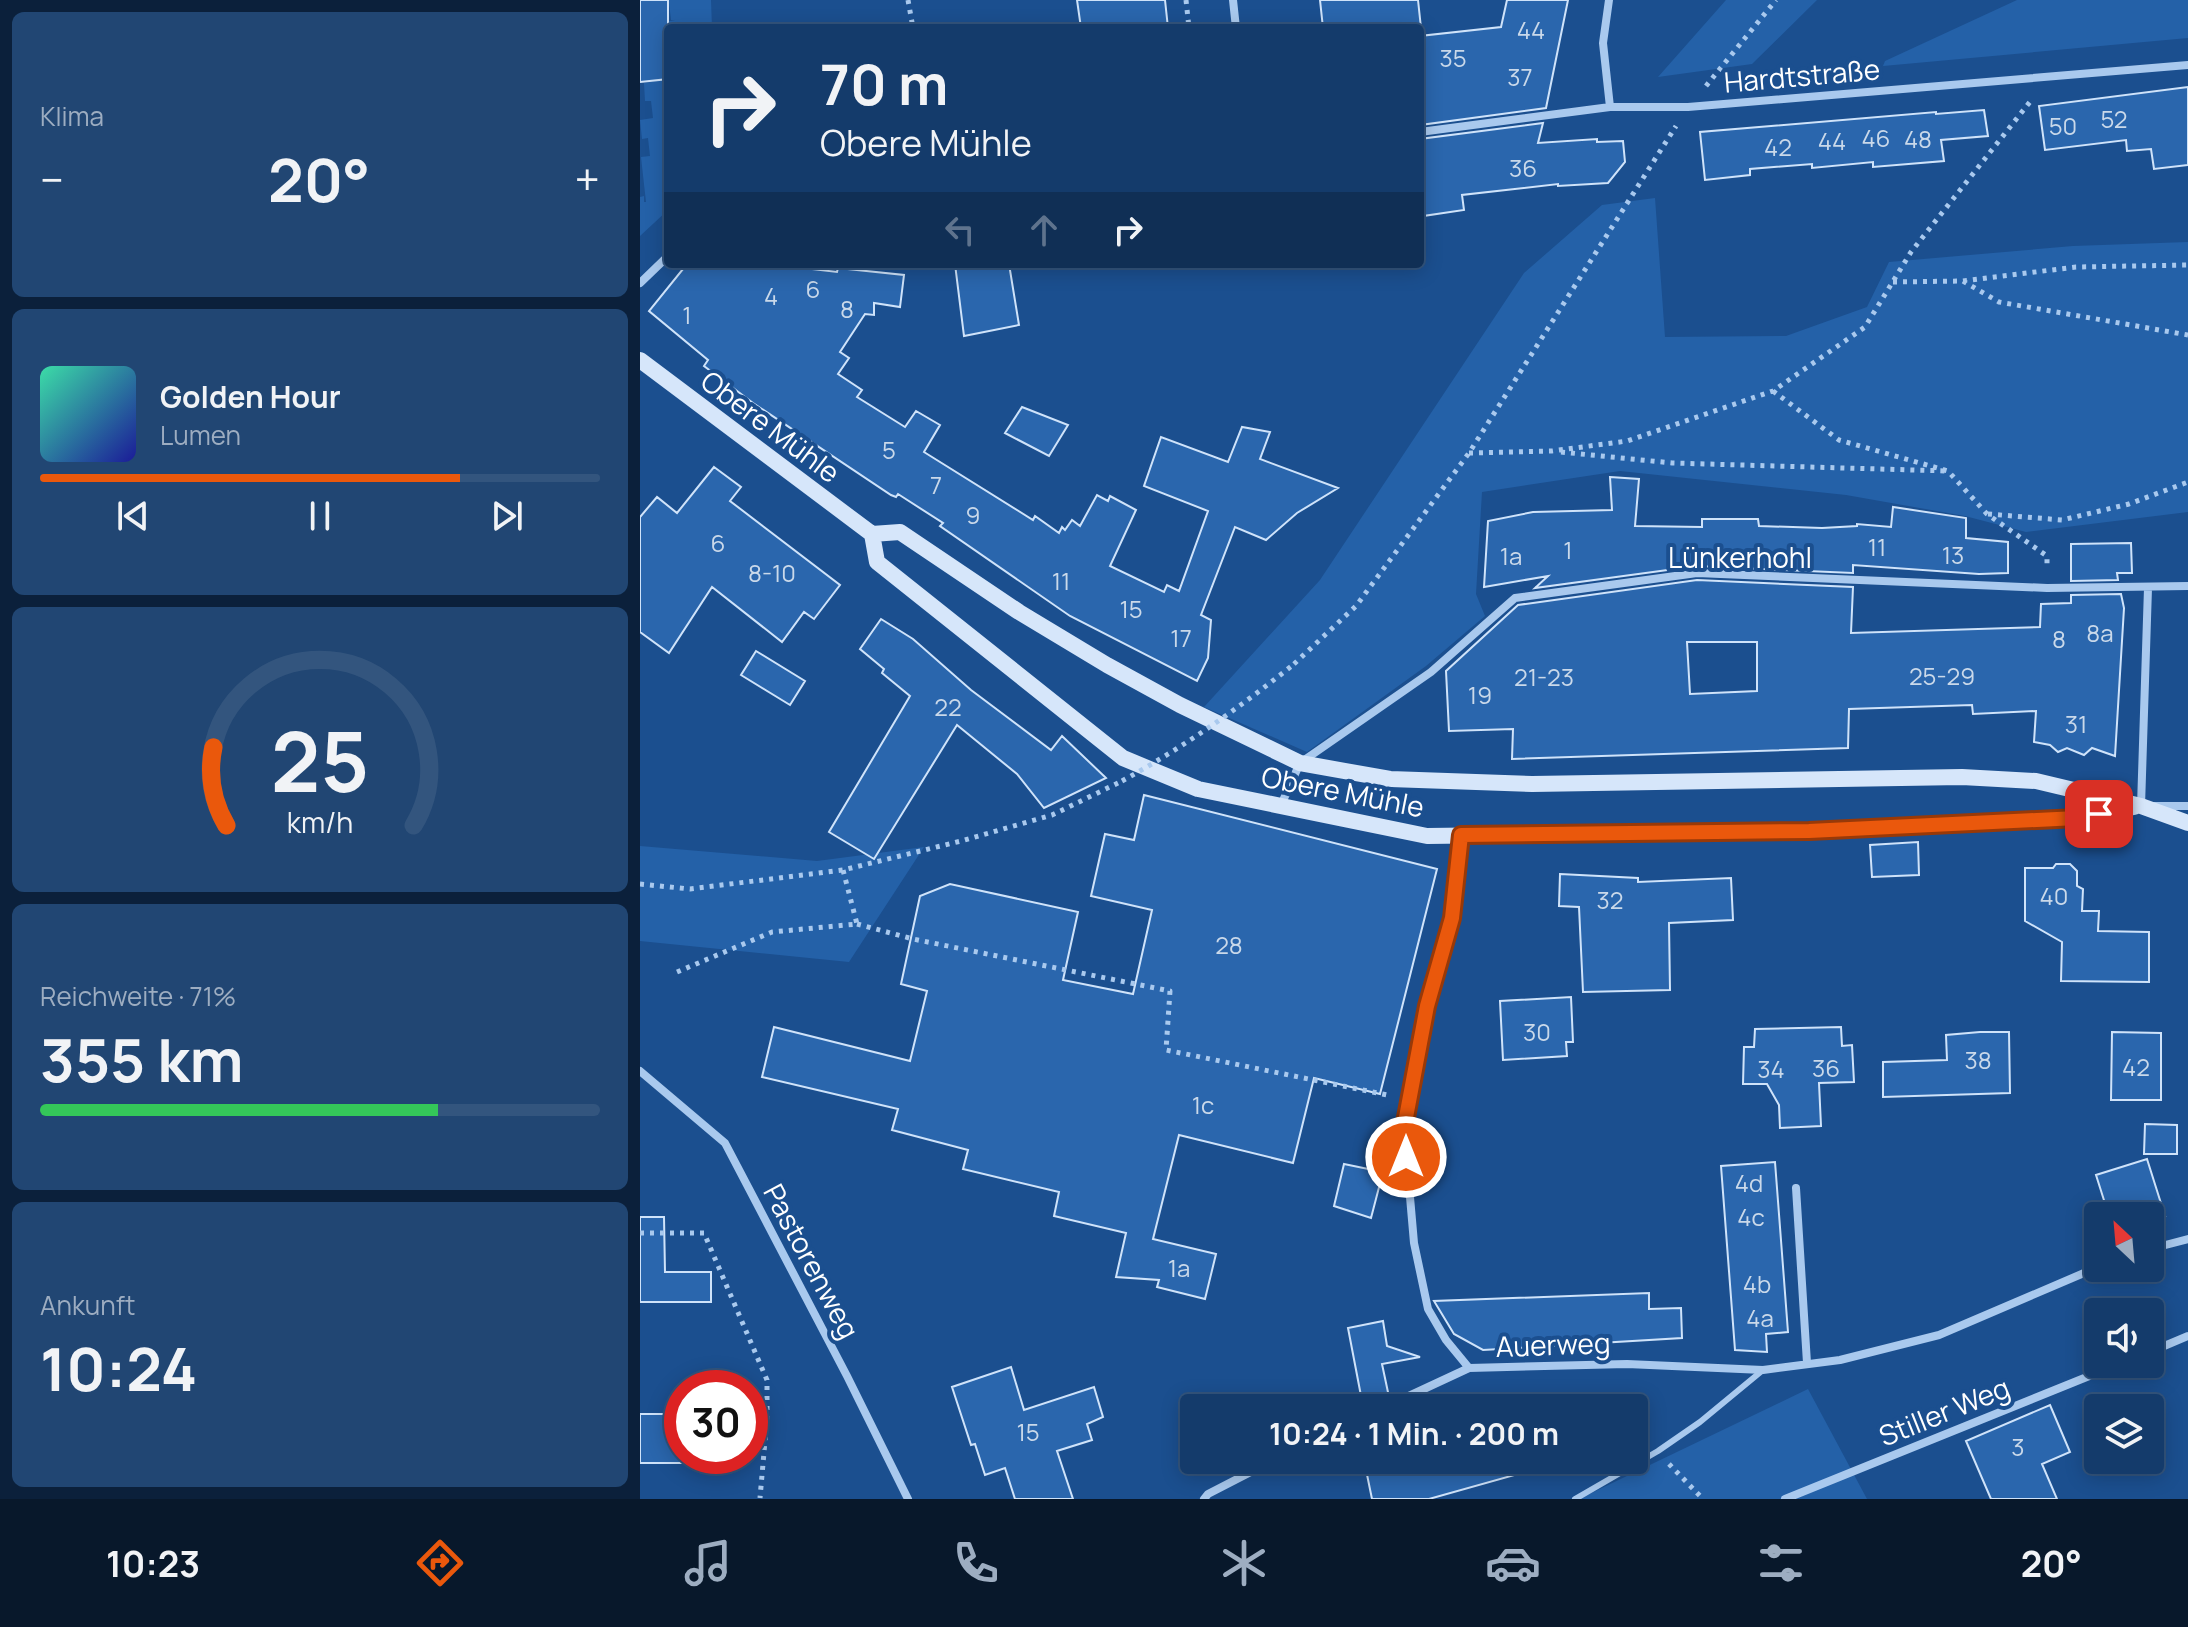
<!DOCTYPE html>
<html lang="de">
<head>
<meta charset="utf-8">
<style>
  :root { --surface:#143b6b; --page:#214673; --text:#f1f3f6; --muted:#9dadc1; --line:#33557e; --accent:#ea580c }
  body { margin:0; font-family:Manrope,sans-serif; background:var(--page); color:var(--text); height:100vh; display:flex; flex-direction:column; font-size:30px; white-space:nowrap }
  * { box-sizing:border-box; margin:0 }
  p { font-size:26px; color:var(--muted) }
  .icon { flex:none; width:44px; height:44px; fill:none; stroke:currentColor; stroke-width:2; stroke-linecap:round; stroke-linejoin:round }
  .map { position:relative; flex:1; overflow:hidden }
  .sheet { display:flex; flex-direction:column; gap:12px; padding:12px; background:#0b203b; width:640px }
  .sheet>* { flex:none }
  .hud { position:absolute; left:24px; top:24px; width:760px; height:244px; border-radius:8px; box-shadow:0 4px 20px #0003,0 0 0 2px var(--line); background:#143b6b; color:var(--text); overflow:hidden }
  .needle { width:52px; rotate:334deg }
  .controls { position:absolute; left:1444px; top:1202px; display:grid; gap:16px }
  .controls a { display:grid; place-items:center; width:80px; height:80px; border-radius:8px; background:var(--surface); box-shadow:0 4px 20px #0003,0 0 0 2px var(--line); font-size:40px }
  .speed { position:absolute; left:24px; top:1370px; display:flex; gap:16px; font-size:40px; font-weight:700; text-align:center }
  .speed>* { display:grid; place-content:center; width:104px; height:104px; border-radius:50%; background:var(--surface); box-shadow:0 4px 20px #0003,0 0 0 2px var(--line); line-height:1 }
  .speed .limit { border:12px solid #d22; background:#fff; color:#111 }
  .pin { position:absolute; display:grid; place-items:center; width:68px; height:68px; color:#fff; margin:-34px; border-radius:16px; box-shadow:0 4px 12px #0006 }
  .me { position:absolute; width:88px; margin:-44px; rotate:0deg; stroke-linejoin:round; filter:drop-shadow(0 0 6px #0008) }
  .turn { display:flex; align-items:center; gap:28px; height:168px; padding:0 24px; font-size:36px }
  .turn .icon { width:104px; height:104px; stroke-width:2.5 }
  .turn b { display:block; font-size:56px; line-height:68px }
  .lanes { display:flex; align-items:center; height:76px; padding:0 24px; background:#0003; justify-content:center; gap:40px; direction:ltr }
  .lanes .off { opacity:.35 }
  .big { font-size:60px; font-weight:700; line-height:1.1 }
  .sheet .tile { flex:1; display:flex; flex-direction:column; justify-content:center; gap:12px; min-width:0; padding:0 28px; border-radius:12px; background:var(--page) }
  .sheet .dial { align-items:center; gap:0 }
  .dial svg { height:208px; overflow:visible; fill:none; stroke:var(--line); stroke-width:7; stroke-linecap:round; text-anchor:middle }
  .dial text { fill:var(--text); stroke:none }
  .song { display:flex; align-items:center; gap:24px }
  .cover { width:96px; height:96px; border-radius:12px; background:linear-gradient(135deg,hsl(160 70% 55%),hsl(240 70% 35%)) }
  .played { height:8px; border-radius:4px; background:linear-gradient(90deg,var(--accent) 75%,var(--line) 75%) }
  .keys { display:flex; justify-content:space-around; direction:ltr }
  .heat { display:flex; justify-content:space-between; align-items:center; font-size:44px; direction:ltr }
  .charge { height:12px; border-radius:6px; background:linear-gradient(90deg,#34c759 71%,var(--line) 0) }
  .trip { position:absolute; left:540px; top:1394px; width:468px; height:80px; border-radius:8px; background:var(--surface); box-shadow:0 4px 20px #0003,0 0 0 2px var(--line); font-weight:700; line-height:80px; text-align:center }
  .tab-bar { display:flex; height:128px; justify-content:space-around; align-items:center; background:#08182b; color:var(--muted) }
  .tab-bar .icon { width:56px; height:56px }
  .tab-bar .selected { color:var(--accent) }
  .tab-bar b { font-size:36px; color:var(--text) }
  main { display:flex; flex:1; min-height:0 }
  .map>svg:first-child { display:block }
  .green { fill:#2461a8 }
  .building { fill:#2a66ad; stroke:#cfe3fa; stroke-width:2; fill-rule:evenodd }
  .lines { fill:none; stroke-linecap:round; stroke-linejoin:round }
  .path { stroke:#a9c9ee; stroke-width:5; stroke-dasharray:4 6; stroke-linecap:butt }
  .lane { stroke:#a9c9ee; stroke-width:6 }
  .street { stroke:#a9c9ee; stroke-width:8 }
  .secondary { stroke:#d6e6fa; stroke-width:16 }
  .path-bridge { stroke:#a9c9ee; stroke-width:5; stroke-dasharray:4 6; stroke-linecap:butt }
  .route-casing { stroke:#983908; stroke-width:20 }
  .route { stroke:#ea580c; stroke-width:14 }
  .labels { text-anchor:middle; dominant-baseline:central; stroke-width:8; stroke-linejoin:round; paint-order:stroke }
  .number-label { font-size:24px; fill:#cad9ea }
  .street-label { font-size:28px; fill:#fff; stroke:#1b4f8f }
</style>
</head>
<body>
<main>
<section class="sheet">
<div class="tile"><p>Klima</p>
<div class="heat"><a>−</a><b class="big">20°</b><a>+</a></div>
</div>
<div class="tile">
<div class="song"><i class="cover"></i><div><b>Golden Hour</b><p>Lumen</p></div></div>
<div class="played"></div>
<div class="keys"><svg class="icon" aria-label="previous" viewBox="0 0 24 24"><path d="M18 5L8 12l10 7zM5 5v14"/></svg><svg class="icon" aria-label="pause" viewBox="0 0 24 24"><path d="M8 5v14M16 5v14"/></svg><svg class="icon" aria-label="next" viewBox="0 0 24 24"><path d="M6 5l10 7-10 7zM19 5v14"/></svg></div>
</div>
<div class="tile dial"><svg viewBox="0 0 100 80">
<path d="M14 69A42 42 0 1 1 86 69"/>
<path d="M14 69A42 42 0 0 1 9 39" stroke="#ea580c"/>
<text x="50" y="56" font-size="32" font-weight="700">25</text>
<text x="50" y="72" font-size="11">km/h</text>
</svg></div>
<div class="tile"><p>Reichweite · 71%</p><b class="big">355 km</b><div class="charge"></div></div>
<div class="tile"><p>Ankunft</p><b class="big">10:24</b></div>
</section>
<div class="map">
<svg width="1548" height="1499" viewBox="0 0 1548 1499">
  <rect width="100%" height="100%" fill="#1b4f8f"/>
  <!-- green -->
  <path class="green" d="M23,0H71L72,28H28V40L25,22L35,20H31L29,3L24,4Z
    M1086,0H1177L1112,64L1018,77Z
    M1377,0H1548V38L1243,66L1245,61Z
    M28,79V210L0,236V197L4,196V202H6L1,157L10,156L8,138L2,139L0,120L13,118L11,101H5L4,83Z
    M1015,198L1025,337L1146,336L1227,307L1249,262L1433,246L1548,242V512L1386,532L1325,516L1206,495L980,471L842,492L836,594L845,616L786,666L667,752L564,707L680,580L884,273L962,205Z
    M0,846L177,861L284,847L209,962L0,941Z
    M1168,1389L1227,1499H939Z"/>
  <!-- building -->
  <path class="building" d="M0,0H28V79L0,82Z
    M437,0H525L528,28H441Z
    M680,0H778L781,28H683Z
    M867,0H928L906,108L780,125V36L861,27Z
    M1548,87V165L1514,169L1511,149L1487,151L1486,140L1405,150L1399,106Z
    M1344,110L1348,136L1301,140L1304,161L1233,167V162L1172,168V164L1110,169V175L1065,180L1060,132L1296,112V114Z
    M903,123L898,143L957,139V142L983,141L985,162L968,183L918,186V184L822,195L824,210L783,216L780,192V139Z
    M47,264H129L197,272L198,268L264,275L260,307L234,303V315L225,314L200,352L209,358L198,374L222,390L217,397L265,427L276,411L300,425L284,452L393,520L395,516L419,533L422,527L425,530L432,520L440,526L457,495L468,501L470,496L496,510L470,566L524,592L527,585L539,591L568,511L504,486L521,437L588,462L602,427L630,432L620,459L698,488L657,513L626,540L595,527L561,615L571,620L568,658L557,681L430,616L300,526L303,523L258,494L256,497L251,495L113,403L64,366L68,360L9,311Z
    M315,264H369L379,325L324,336Z
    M382,407L428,425L409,456L365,433Z
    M74,467L101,487L90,501L200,585L174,619L164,612L142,642L72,587L29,653L0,632V517L17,497L37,513Z
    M970,477L999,479L995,526L1062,527V519H1118L1119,526L1182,528L1217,526V524L1251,527L1253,507L1326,518V538L1368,542V573L1339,574L1213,565V573L1057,566L895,588L908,576L844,587L848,521L893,512L972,510Z
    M1491,543L1492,573H1477L1478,580L1431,581V544Z
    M1057,580L1213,587L1211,633L1400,627L1401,604L1431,603V595L1481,594L1484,608L1475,756L1452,748L1444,755L1427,748L1418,752L1410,745L1394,742L1396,711L1333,714L1332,705L1209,709L1208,748L872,759L873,729L809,731L806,671L878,605ZM1047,642H1117V691L1050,694Z
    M241,619L273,639L331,690L411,750L422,736L466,778L404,808L377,774L317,725L234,859L189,832L270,696L242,673L244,669L220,649Z
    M116,651L165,681L150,705L101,675Z
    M504,795L797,869L740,1094L674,1078L653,1163L539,1135L513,1239L576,1254L565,1299L517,1287L519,1280L476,1277L486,1233L414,1216L419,1192L323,1169L328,1150L252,1130L258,1109L122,1077L134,1027L270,1061L287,991L261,984L280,896L310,884L438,912L423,980L493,994L512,910L451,896L465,834L494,840Z
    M1278,842L1279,875L1232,877L1230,845Z
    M1416,864H1430L1437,871V886L1443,889L1442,911H1459L1458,931L1509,932V982L1421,981L1422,942L1385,921V868H1413Z
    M920,874L998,878V882L1091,878L1093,920L1029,923L1030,990L943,992L939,907L919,906Z
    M931,997L933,1042H926L927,1056L863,1060L860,1001Z
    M1201,1027L1202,1046L1212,1045L1214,1082L1179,1083L1181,1126L1140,1128L1139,1105L1127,1084H1103L1104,1047H1114L1115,1029Z
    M1340,1032H1369L1370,1093L1243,1097V1062L1307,1060L1306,1035Z
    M1472,1032L1521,1033V1100H1471Z
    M1505,1124L1537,1125V1154H1504Z
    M1507,1159L1525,1216H1469L1456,1175Z
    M1135,1162L1148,1332L1126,1334L1127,1352L1095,1350L1081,1166Z
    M704,1164L743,1172L731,1218L694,1206Z
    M0,1217H24L25,1272H71V1302H0Z
    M1009,1293V1309L1041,1308L1042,1338L843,1350L814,1334L794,1301Z
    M743,1321L747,1346L780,1357L742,1364L749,1397L722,1401L708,1328Z
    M371,1367L384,1410L454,1387L463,1417L447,1424L452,1440L417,1451L433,1499H375L365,1468L345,1475L335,1444L331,1445L312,1387Z
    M1410,1405L1430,1452L1402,1464L1417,1499H1351L1326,1441Z
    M0,1414H42V1463H0Z
    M724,1460H894L896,1469L789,1499H732Z"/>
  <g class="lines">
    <!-- path -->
    <path class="path" d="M268,0L273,28
      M546,0L549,28
      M1066,86L1136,0
      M1323,281L1359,302L1548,335
      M1253,282L1322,281L1436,267L1548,265
      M1133,391L1199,440L1308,471L1347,514L1407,556V568
      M921,452L1032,463L1308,471
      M829,453L912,451L987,441L1133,391L1225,327L1271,252L1393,98
      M1348,514L1422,520L1489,504L1548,482
      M654,664L716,606L829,453L1036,126
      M0,884L50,889L203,870L321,841L412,815L478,783
      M217,924L273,939L530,991L526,1050L752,1096
      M37,972L132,932L217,924L203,870
      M0,1233H64L127,1380V1418L120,1498
      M1029,1464L1063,1499"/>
    <!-- lane -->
    <path class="lane" d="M935,1499L1018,1451L1060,1422L1123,1370"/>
    <!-- street -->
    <path class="street" d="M593,0L596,28
      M969,0L963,43L970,107
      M780,132L970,107H1048L1548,65
      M0,283L28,256
      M1508,588L1501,806H1548
      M641,805L660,763L791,672L875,598L1057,573L1407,588L1548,586
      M821,836L812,918L787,1006L764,1128L774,1243L788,1309L806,1340L829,1368L987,1364L1123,1370L1200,1360L1299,1335L1458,1267
      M0,1071L85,1143L207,1376L268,1499
      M1156,1188L1167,1363
      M1510,1249L1548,1239
      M1510,1352L1548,1336
      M743,1408L829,1368
      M564,1499L568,1494L634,1460
      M1145,1499L1479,1364"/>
    <!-- secondary -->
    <path class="secondary" d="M0,360L232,534L260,532L379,612L467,665L540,705L660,763L750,779L892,784L1322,777L1396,781L1501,806L1548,823
      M232,534L237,562L483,758L558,789L787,836L1169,831L1437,818L1494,807"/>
    <!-- path-bridge -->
    <path class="path-bridge" d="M482,781C544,747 599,708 654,664"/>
  </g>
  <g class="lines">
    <defs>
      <path id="route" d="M766,1157L764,1128L787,1006L812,918L821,835L1169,831L1437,818L1459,814"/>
    </defs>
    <!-- route casing -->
    <use href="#route" class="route-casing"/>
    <!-- route -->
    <use href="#route" class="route"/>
  </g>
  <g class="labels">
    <!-- number labels -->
    <g class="number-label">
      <text x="891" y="29">44</text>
      <text x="813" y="57">35</text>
      <text x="880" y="76">37</text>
      <text x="1474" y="118">52</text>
      <text x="1423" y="125">50</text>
      <text x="1236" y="137">46</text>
      <text x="1278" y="138">48</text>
      <text x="1192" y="140">44</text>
      <text x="1138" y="146">42</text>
      <text x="883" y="167">36</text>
      <text x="173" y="288">6</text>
      <text x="131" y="295">4</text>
      <text x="207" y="308">8</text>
      <text x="47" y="314">1</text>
      <text x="249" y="449">5</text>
      <text x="296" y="484">7</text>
      <text x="333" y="514">9</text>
      <text x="78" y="542">6</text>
      <text x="1237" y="546">11</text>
      <text x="928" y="549">1</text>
      <text x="1313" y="554">13</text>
      <text x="871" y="555">1a</text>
      <text x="132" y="572">8-10</text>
      <text x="421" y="580">11</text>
      <text x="491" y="608">15</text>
      <text x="1460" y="632">8a</text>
      <text x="541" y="637">17</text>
      <text x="1419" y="638">8</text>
      <text x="1302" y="675">25-29</text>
      <text x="904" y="676">21-23</text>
      <text x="840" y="694">19</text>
      <text x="308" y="706">22</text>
      <text x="1436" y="723">31</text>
      <text x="1414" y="895">40</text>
      <text x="970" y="899">32</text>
      <text x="589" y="944">28</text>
      <text x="897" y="1031">30</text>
      <text x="1338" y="1059">38</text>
      <text x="1496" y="1066">42</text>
      <text x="1186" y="1067">36</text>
      <text x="1131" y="1068">34</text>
      <text x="563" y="1104">1c</text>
      <text x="1109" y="1182">4d</text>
      <text x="1111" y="1216">4c</text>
      <text x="539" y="1267">1a</text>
      <text x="1117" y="1283">4b</text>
      <text x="1120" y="1317">4a</text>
      <text x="388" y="1431">15</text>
      <text x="1378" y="1446">3</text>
    </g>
    <!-- street labels -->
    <g class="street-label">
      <text transform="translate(1162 75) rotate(-5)">Hardtstraße</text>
      <text transform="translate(131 426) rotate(37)">Obere Mühle</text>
      <text x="1100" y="557">Lünkerhohl</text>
      <text transform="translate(703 791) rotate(11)">Obere Mühle</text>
      <text transform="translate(172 1261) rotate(62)">Pastorenweg</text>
      <text transform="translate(913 1344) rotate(-2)">Auerweg</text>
      <text transform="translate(1304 1411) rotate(-22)">Stiller Weg</text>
    </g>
  </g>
</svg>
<div class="controls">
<a><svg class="needle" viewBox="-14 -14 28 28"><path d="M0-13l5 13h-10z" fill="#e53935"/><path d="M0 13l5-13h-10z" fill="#9dadc1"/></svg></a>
<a><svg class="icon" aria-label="sound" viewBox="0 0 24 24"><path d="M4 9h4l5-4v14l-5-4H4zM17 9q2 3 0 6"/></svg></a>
<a><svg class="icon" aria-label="layers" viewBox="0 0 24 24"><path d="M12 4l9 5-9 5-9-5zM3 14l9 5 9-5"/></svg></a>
</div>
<div class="speed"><div class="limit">30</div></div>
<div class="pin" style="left:1459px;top:814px;background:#d93025"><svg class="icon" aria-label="arrive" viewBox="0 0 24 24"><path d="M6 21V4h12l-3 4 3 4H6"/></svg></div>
<svg class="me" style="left:766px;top:1157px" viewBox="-20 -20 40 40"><circle r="17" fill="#ea580c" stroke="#fff" stroke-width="3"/><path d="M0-11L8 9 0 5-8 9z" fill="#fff"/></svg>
<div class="trip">10:24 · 1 Min. · 200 m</div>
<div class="hud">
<div class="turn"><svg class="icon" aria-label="right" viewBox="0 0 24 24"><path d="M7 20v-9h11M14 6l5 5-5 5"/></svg><div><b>70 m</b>Obere Mühle</div></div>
<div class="lanes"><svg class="icon off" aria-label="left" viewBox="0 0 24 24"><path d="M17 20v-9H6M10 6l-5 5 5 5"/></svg><svg class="icon off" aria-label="ahead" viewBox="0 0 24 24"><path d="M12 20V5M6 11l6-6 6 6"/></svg><svg class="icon" aria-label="right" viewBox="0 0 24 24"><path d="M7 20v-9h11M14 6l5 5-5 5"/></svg></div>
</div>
</div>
</main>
<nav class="tab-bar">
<b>10:23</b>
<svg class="icon selected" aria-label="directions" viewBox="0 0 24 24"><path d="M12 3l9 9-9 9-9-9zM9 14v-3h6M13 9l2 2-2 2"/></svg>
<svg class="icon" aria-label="music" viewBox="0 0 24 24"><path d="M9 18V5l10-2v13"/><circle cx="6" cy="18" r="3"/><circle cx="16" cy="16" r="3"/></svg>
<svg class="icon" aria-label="phone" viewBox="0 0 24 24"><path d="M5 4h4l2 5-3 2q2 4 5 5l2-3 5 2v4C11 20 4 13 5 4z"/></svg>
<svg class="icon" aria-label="climate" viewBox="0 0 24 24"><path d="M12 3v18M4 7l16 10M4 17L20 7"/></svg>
<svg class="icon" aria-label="car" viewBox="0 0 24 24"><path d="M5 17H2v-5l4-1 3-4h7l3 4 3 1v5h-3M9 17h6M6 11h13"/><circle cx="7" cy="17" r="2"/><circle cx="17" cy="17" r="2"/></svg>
<svg class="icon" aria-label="filters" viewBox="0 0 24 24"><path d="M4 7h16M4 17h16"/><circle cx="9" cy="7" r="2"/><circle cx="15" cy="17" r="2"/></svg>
<b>20°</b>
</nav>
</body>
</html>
